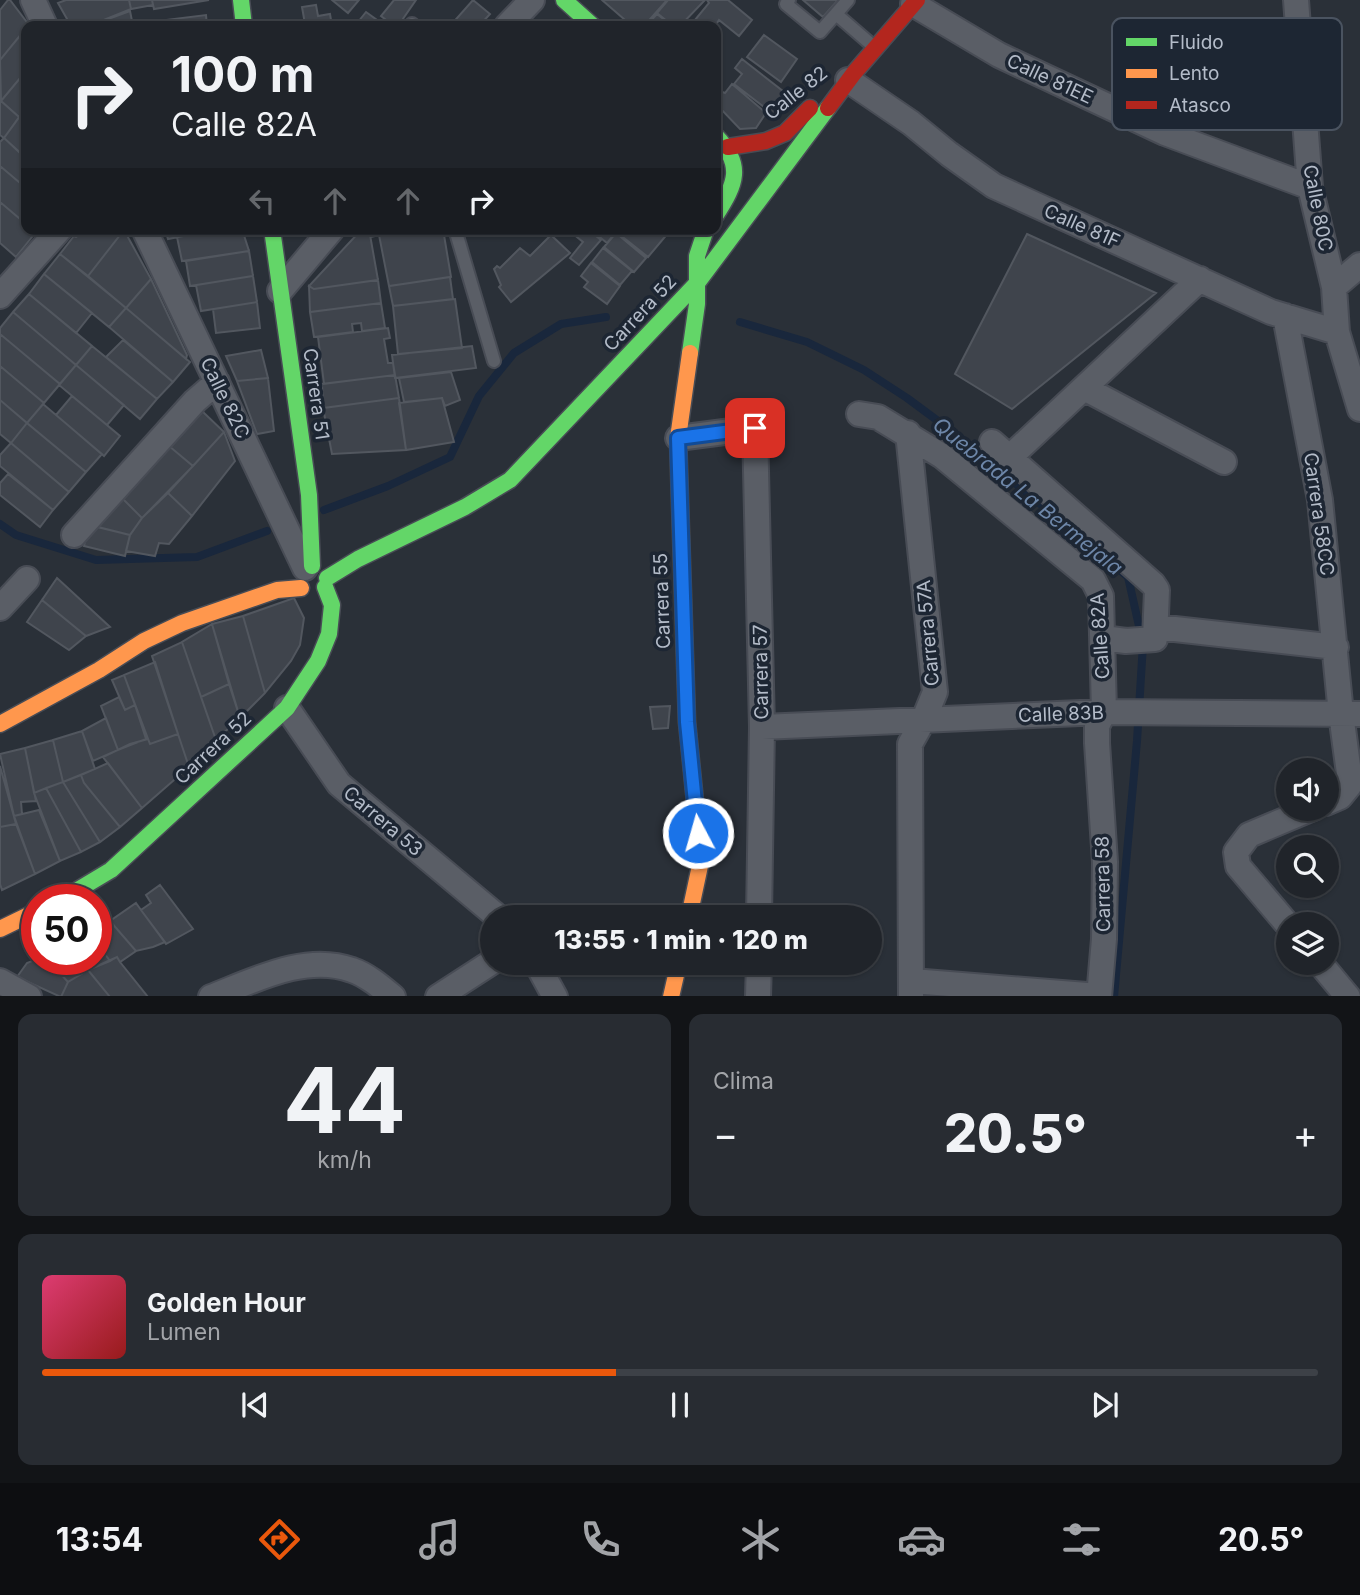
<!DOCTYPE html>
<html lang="es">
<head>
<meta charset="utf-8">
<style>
  :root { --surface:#20242a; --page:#282c32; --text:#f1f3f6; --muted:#a2a4a8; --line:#3d4147; --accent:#ea580c }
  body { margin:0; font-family:Inter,sans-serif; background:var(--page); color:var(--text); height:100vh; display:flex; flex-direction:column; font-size:26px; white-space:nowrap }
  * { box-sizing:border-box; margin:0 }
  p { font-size:23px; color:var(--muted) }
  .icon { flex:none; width:38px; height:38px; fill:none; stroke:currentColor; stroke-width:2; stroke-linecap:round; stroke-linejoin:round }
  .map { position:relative; height:996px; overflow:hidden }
  .panel { display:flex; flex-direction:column; gap:18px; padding:18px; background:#121417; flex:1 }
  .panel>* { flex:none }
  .guide { position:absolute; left:21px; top:21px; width:700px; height:214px; border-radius:14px; box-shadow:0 2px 5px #0004,0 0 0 2px var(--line); background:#20242a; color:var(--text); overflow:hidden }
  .buttons { position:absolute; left:1276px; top:758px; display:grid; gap:14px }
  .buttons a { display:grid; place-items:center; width:63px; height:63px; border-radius:50%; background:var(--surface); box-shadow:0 2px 5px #0004,0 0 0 2px var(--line); font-size:35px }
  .speed { position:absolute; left:21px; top:884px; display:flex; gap:14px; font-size:35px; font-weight:700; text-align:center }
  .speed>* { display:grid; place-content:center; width:91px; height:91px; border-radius:50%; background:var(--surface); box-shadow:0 2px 5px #0004,0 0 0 2px var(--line); line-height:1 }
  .speed .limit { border:10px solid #d22; background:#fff; color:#111 }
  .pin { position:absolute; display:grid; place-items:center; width:60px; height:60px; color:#fff; margin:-30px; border-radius:14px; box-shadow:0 4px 10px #0006 }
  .me { position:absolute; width:77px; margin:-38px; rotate:354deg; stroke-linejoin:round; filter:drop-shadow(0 0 5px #0008) }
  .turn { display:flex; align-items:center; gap:24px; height:147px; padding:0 35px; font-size:32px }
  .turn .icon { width:91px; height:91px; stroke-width:2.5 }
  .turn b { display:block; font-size:49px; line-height:60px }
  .lanes { display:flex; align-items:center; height:66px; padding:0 35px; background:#0003; justify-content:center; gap:35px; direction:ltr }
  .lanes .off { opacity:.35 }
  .big { font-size:52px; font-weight:800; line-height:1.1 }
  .panel .card { flex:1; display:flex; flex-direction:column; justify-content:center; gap:10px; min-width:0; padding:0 24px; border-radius:14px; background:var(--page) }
  .panel .dial { align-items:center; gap:0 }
  .dial b { font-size:91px; line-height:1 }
  .song { display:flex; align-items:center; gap:21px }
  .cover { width:84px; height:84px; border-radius:10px; background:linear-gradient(135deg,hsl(340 70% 55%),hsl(0 70% 35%)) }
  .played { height:7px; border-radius:4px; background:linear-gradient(90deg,var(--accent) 45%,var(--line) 45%) }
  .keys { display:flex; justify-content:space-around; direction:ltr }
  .heat { display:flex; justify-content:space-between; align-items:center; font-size:38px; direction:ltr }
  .panel .tiles { flex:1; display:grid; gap:18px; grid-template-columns:1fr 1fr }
  .card:last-child { grid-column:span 2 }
  .trip { position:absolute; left:480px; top:905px; width:402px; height:70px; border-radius:35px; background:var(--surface); box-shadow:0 2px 5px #0004,0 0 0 2px var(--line); font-weight:800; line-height:70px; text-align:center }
  .tabs { display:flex; height:112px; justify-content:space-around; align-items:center; background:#0d0e11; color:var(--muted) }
  .tabs .icon { width:49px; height:49px }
  .tabs .current { color:var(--accent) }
  .tabs b { font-size:32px; color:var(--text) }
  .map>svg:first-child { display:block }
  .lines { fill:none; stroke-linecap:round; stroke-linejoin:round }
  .stream { stroke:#19273c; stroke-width:8 }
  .building { fill:#3f444c; stroke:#52575f; stroke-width:2 }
  .lane-casing { stroke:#484c55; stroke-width:16 }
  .street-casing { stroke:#484c55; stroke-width:28 }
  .fast-casing { stroke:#484c55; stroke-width:19 }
  .slow-casing { stroke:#484c55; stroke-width:19 }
  .jam-casing { stroke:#484c55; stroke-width:19 }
  .lane { stroke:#5a5e66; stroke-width:12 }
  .street { stroke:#5a5e66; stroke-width:24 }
  .fast { stroke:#63d668; stroke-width:16 }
  .slow { stroke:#ff974d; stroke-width:16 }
  .jam { stroke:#b3261e; stroke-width:16 }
  .route-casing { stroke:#114b97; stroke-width:18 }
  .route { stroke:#1a73e8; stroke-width:12 }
  .labels { text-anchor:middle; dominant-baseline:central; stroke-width:7; stroke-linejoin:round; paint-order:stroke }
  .street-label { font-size:19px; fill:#b4bcc9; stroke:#1d2633 }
  .water-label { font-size:21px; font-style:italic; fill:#6d86a8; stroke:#1d2633 }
  .key { fill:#1d2633; stroke:#4a5360; stroke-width:2 }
  .key-label { font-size:19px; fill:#b4bcc9 }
</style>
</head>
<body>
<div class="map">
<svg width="1360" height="997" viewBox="0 0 1360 997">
  <rect width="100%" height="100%" fill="#2a3038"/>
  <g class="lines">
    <!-- stream -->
    <path class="stream" d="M740,322L807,342L864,370L907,398L957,435L1109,561
      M324,510L388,486L450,457L479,396L514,353L561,324L606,317
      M0,524L16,535L96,560L197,557L267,531
      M1114,997L1137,741L1143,644L1128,577L1122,572"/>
  </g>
  <!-- building -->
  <path class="building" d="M8,0H10L29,25L0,60V10Z
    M66,0H129L131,9L89,26H71L58,3Z
    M129,0H152L153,5L131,9Z
    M152,0H209L154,9Z
    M332,0H359L348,13Z
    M394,0H416L398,26H394L381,16Z
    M473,0L490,14L479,26H450Z
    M602,0H667L644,26H632Z
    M668,0H705L680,26H673L657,13Z
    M707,0H728L752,20L739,36L719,20L715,26H690L709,3Z
    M803,0H838L823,17Z
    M316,5L318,16L330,14L331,20L305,24L302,7Z
    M130,11L133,26H89Z
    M366,12L377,20L372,26H363L358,22Z
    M657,14L672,26H646Z
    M206,15L207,26H150L149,22Z
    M26,28V71L1,101L0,60Z
    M764,35L797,59L781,82L747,57Z
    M742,59L788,95L773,114L734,84L742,74L735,68Z
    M26,71V108L19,117L1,101Z
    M732,84L766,113L756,128L740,129L716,104L717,90L725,93Z
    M0,100L19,117L4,138L0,135Z
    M26,108V147L21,154L4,138Z
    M4,138L26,158V188L0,166V142Z
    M0,166L26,188V224L0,202Z
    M0,202L26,224V229H32L36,232L16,257L0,243Z
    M87,229L124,230L88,276L60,254L74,236L76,237Z
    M165,229H208L209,231L168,239Z
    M221,229H242L249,251L182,261L177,237Z
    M362,229H369L378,280L314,289L309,286Z
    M369,229H403L371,237Z
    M403,229H443L451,277L389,286L379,235Z
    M567,229H587L601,240L579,265L570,258L583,242Z
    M590,229H618L607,243Z
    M623,229H666L669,232L648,257L619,234Z
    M124,230L151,279L126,308L88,276Z
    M616,233L646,258L634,272L604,247Z
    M1027,234L1156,293L1012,409L955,374Z
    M551,235L570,253L511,302L499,287L501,285L494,269L497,266L500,268L520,248L530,256Z
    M603,248L632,271L620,285L592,262Z
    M249,251L253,276L190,286L186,261Z
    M60,254L126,308L109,327L44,274Z
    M591,263L620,286L607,304L584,287L588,282L581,276Z
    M44,274L92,313L76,333L29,294Z
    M253,276L257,302L201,311L196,285Z
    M450,277L453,299L393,306L389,286Z
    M151,279L187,355L186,359L126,308Z
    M378,280L381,303L310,312L309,286L314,289Z
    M29,294L92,346L76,365L13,312Z
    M455,299L462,348L398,354L393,306Z
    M257,302L260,328L216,333L213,309Z
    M381,303L385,328L362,331L361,323L352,324L353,332L314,337L310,312Z
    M126,308L190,362L173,382L109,327Z
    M13,312L76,365L60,384L0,334V328Z
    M388,328L390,338L384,339L388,363H393L395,375L324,384L318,337Z
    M0,334L60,384L44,403L0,366Z
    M123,340L173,382L157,399L106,357Z
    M92,346L157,399L140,419L76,365Z
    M472,346L476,368L395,378L392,355Z
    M261,350L268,378L237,381L226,356Z
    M76,365L124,405L107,425L59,385Z
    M0,366L44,403L27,423L0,400Z
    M451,372L460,400L445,406L442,398L404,402L399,378Z
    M395,375L399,398L323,408L322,384Z
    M268,378L274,431L257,434L237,381Z
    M72,396L120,436L104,456L56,415Z
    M399,398L406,450L332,454L323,408Z
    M442,398L454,442L406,450L399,403Z
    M0,400L27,423L11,443L0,434Z
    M43,404L102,454L86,472L27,423Z
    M202,411L224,432L193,466L169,446Z
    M27,423L86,472L69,492L11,443Z
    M224,432L235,461L192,516L168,493Z
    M11,443L69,492L53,510L0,466V455Z
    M169,446L193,466L142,518L122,498Z
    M8,474L53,510L40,527L0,495V483Z
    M168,493L192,516L169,544L159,543L155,556L126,551L130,535L142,518Z
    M122,498L142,518L130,535L94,526Z
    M89,525L130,535L125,556L84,546Z
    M57,578L110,627L86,636L42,600Z
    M294,598L304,618L300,645L291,661L265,693L243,616Z
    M42,600L86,636L69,650L27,622Z
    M243,616L265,693L240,718L212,624Z
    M212,624L229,684L201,697L182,642Z
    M182,642L216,740L189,767L152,656Z
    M155,662L178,734L150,744L124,675Z
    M124,675L135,705L125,710L112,680Z
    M229,684L240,718L216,740L201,697Z
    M119,697L125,710L135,705L146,739L118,750L101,706Z
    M670,706L668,728L653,729L650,707Z
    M106,718L118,750L93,761L82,731Z
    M82,731L95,769L63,782L53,740Z
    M178,734L189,767L142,808L103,757L130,744L148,739L150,744Z
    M53,740L63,782L34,793L25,748Z
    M25,748L36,801L21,802L22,814L14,816L0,754Z
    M108,763L142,808L120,827L84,783L81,775Z
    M0,766L16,824L0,827Z
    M81,775L84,783L120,827L100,842L63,782Z
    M63,782L100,842L81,852L46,788Z
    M46,788L81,852L60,861L34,793Z
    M39,810L60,861L35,874L14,816Z
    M16,824L35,874L2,890L0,884V827Z
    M160,885L193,929L166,944L141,910L151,903L146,895Z
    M136,903L141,910L165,942L153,947L136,951L110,921Z
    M110,921L136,951L120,962L117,957L110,961L96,942V928Z
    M96,942L110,961L88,970L78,959H96Z
    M117,957L120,962L148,997H110L88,970Z
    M37,959H47L68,982L61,997L17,977L27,963Z
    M47,959H78L88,970L68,982Z
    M88,970L110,997H61L68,982Z"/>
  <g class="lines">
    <defs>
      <path id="lane" d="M789,0L786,4L820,32L848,0
        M836,14L873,46
        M412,24L414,26
        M455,229L494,361"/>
      <path id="street" d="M33,0L45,26
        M1296,0L1310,187L1334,287L1337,332L1360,409
        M913,4L999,55L1165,133L1310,187
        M507,26L532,0
        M848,80L911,123L949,154L994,186L1271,312L1337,332
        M144,229L305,568
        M1334,287L1360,265
        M280,291L332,229
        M0,296L60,229
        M1285,316L1320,500L1341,714L1349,773V786L1340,797L1326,803
        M1084,388L1224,462
        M859,414L878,417L942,456L1093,580L1101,596L1104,712L1097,726V743L1105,862L1104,939L1099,997
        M908,433L935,692L924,719L910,744L911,997
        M678,438L755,428L762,727L759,917
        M992,442L1153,584L1157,590L1155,639L1126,641L1103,638
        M1010,457L1200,279
        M74,535L195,401L217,382
        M0,608L27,579
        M1157,627L1336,647
        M287,708L339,784L498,917
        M762,727L1104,712L1360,714
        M1288,925L1238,866L1236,852L1249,835L1313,808
        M536,962L555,997
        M1319,962L1348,997
        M0,981L29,997
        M912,981L1099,996
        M211,997C255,980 306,953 352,970C367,975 381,987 393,997
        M438,997L492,962
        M758,997L759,962"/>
      <path id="fast" d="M241,0L244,26
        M564,0L593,26
        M716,136C744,165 736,184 716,215
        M272,229L309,495L312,566
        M690,353L697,304V256L706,229
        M327,578L358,559L465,507L510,480L698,282L828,108
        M61,900L111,870L287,708L318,661L329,634L332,605L325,587"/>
      <path id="slow" d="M0,724L99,670L144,641L182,623L277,590L301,588
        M689,917L701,861L687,722L678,438L690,353
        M0,929L37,911
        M671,997L679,962"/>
      <path id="jam" d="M828,108L854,73L917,0
        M728,147L766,141L785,133L810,108"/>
    </defs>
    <!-- lane casing -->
    <use href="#lane" class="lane-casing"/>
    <!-- street casing -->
    <use href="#street" class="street-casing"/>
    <!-- fast casing -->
    <use href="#fast" class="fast-casing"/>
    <!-- slow casing -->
    <use href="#slow" class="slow-casing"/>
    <!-- jam casing -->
    <use href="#jam" class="jam-casing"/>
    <!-- lane -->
    <use href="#lane" class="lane"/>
    <!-- street -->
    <use href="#street" class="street"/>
    <!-- fast -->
    <use href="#fast" class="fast"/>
    <!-- slow -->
    <use href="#slow" class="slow"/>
    <!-- jam -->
    <use href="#jam" class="jam"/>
  </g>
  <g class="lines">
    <defs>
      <path id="route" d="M698,833L687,722L678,438L755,428"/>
    </defs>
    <!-- route casing -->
    <use href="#route" class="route-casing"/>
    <!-- route -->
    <use href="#route" class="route"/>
  </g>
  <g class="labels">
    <!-- street labels -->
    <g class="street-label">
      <text transform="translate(1050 79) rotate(25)">Calle 81EE</text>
      <text transform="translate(796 93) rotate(-38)">Calle 82</text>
      <text transform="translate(1318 208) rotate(79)">Calle 80C</text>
      <text transform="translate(1082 226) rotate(24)">Calle 81F</text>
      <text transform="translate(640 313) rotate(-47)">Carrera 52</text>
      <text transform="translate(316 394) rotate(82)">Carrera 51</text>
      <text transform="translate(225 398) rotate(64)">Calle 82C</text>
      <text transform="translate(1319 514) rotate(82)">Carrera 58CC</text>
      <text transform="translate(662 601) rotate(-92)">Carrera 55</text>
      <text transform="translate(928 633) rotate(-95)">Carrera 57A</text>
      <text transform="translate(1100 636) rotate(-94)">Calle 82A</text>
      <text transform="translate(761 672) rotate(-91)">Carrera 57</text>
      <text transform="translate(1061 714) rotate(-2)">Calle 83B</text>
      <text transform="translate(213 748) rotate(-43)">Carrera 52</text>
      <text transform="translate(383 821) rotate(40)">Carrera 53</text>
      <text transform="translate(1103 884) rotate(-91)">Carrera 58</text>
    </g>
    <!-- water labels -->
    <g class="water-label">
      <text transform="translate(1028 496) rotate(39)">Quebrada La Bermejala</text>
    </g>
  </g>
  <!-- legend -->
  <rect x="1112" y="18" width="230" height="112" rx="10" class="key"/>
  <rect x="1126" y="38" width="31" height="8" fill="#63d668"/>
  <rect x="1126" y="69" width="31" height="9" fill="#ff974d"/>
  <rect x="1126" y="101" width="31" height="8" fill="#b3261e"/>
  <g class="key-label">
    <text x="1169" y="49">Fluido</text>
    <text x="1169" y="80">Lento</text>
    <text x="1169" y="112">Atasco</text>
  </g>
</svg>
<div class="buttons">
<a><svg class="icon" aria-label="sound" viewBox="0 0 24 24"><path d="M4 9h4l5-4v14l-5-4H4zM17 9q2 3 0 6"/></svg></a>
<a><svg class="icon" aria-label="search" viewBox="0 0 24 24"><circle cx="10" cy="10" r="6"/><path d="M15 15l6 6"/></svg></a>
<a><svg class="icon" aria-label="layers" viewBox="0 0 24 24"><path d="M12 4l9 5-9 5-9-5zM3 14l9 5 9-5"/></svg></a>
</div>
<div class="speed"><div class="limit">50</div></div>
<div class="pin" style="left:755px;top:428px;background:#d93025"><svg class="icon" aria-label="arrive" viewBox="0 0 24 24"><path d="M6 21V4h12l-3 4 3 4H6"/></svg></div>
<svg class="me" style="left:698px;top:833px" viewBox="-20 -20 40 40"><circle r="17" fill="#1a73e8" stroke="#fff" stroke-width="3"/><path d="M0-11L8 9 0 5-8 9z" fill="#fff"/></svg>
<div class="trip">13:55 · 1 min · 120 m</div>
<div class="guide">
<div class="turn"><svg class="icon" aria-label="right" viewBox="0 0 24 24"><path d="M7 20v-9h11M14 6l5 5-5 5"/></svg><div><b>100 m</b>Calle 82A</div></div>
<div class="lanes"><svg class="icon off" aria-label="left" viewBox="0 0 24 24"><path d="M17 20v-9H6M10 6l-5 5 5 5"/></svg><svg class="icon off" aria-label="ahead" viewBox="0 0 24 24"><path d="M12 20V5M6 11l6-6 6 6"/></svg><svg class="icon off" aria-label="ahead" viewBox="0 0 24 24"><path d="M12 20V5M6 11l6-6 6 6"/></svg><svg class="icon" aria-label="right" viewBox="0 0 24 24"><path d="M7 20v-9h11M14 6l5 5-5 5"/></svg></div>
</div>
</div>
<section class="panel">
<div class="tiles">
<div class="card dial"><b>44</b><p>km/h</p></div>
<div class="card"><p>Clima</p>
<div class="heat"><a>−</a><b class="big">20.5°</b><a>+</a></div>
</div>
<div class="card">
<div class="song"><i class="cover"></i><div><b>Golden Hour</b><p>Lumen</p></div></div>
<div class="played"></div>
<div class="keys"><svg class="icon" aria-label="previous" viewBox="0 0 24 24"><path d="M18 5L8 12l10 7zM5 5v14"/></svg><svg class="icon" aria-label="pause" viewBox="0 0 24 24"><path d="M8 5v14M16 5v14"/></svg><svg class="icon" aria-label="next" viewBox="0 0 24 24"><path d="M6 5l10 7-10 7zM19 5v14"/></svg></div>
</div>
</div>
</section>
<nav class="tabs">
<b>13:54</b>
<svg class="icon current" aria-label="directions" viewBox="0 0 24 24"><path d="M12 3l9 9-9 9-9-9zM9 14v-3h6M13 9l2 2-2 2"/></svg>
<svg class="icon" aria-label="music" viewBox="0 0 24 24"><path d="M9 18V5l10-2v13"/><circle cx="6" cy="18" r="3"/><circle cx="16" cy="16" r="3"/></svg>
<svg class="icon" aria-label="phone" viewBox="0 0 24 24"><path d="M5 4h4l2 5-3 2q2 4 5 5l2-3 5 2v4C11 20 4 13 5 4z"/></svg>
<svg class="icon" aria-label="climate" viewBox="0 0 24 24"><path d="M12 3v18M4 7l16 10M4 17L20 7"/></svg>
<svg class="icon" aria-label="car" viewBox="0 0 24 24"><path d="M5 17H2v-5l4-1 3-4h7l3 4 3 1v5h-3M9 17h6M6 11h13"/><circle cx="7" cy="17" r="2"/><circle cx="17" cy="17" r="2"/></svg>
<svg class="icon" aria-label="filters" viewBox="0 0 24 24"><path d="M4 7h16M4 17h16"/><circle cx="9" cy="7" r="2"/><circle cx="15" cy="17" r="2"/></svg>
<b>20.5°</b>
</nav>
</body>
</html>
